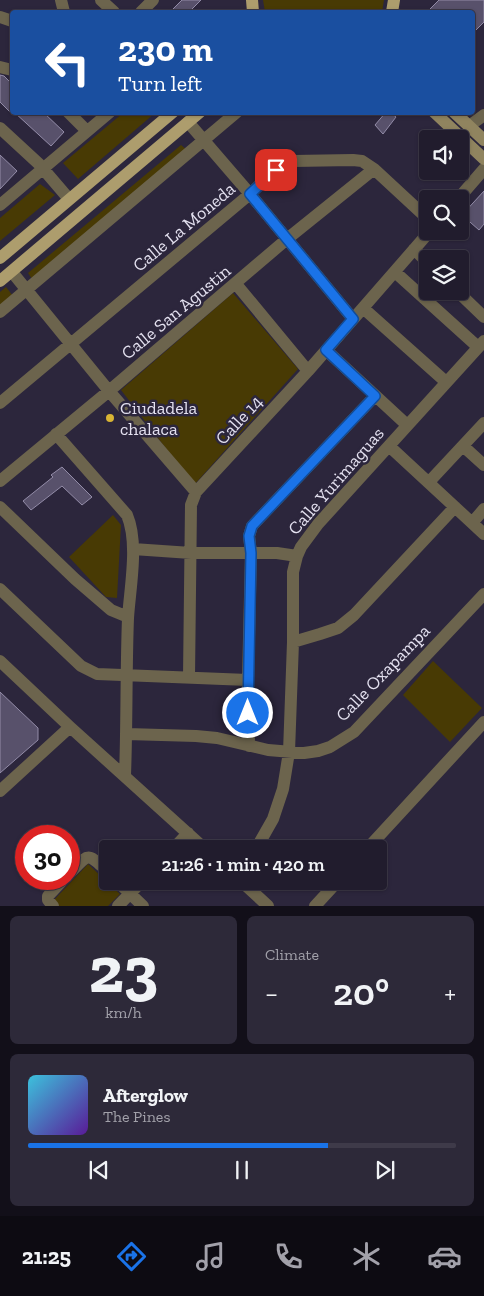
<!DOCTYPE html>
<html lang="en">
<head>
<meta charset="utf-8">
<style>
  :root { --surface:#211c2d; --page:#2d2939; --text:#f1f3f6; --muted:#a2a1aa; --line:#3e3a49; --accent:#1a73e8 }
  body { margin:0; font-family:"Zilla Slab",serif; background:var(--page); color:var(--text); height:100vh; display:flex; flex-direction:column; font-size:19px; white-space:nowrap }
  * { box-sizing:border-box; margin:0 }
  p { font-size:16px; color:var(--muted) }
  .icon { flex:none; width:28px; height:28px; fill:none; stroke:currentColor; stroke-width:2; stroke-linecap:round; stroke-linejoin:round }
  .map { position:relative; height:906px; overflow:hidden }
  .sheet { display:flex; flex-direction:column; gap:10px; padding:10px; background:#120f19; flex:1 }
  .sheet>* { flex:none }
  .hud { position:absolute; left:10px; top:10px; width:465px; height:105px; border-radius:5px; box-shadow:0 1px 4px #0004,0 0 0 1px var(--line); background:#1a4fa0; color:#fff; overflow:hidden }
  .fabs { position:absolute; left:419px; top:130px; display:grid; gap:10px }
  .fabs a { display:grid; place-items:center; width:50px; height:50px; border-radius:5px; background:var(--surface); box-shadow:0 1px 4px #0004,0 0 0 1px var(--line); font-size:25px }
  .speed { position:absolute; left:15px; top:825px; display:flex; gap:10px; font-size:25px; font-weight:700; text-align:center }
  .speed>* { display:grid; place-content:center; width:65px; height:65px; border-radius:50%; background:var(--surface); box-shadow:0 1px 4px #0004,0 0 0 1px var(--line); line-height:1 }
  .speed .limit { border:8px solid #d22; background:#fff; color:#111 }
  .pin { position:absolute; display:grid; place-items:center; width:42px; height:42px; color:#fff; margin:-21px; border-radius:10px; box-shadow:0 2px 8px #0006 }
  .me { position:absolute; width:55px; margin:-28px; rotate:0deg; stroke-linejoin:round; filter:drop-shadow(0 0 4px #0008) }
  .turn { display:flex; align-items:center; gap:18px; height:105px; padding:0 25px; font-size:22px }
  .turn .icon { width:65px; height:65px; stroke-width:2.5 }
  .turn b { display:block; font-size:35px; line-height:42px }
  .big { font-size:38px; font-weight:600; line-height:1.1 }
  .sheet .widget { flex:1; display:flex; flex-direction:column; justify-content:center; gap:8px; min-width:0; padding:0 18px; border-radius:8px; background:var(--page) }
  .sheet .dial { align-items:center; gap:0 }
  .dial b { font-size:65px; line-height:1 }
  .song { display:flex; align-items:center; gap:15px }
  .cover { width:60px; height:60px; border-radius:8px; background:linear-gradient(135deg,hsl(190 70% 55%),hsl(270 70% 35%)) }
  .played { height:5px; border-radius:2px; background:linear-gradient(90deg,var(--accent) 70%,var(--line) 70%) }
  .keys { display:flex; justify-content:space-around; direction:ltr }
  .heat { display:flex; justify-content:space-between; align-items:center; font-size:28px; direction:ltr }
  .sheet .tiles { flex:1; display:grid; gap:10px; grid-template-columns:1fr 1fr }
  .widget:last-child { grid-column:span 2 }
  .trip { position:absolute; left:99px; top:840px; width:288px; height:50px; border-radius:5px; background:var(--surface); box-shadow:0 1px 4px #0004,0 0 0 1px var(--line); font-weight:600; line-height:50px; text-align:center }
  .tab-bar { display:flex; height:80px; justify-content:space-around; align-items:center; background:#0d0b12; color:var(--muted) }
  .tab-bar .icon { width:35px; height:35px }
  .tab-bar .selected { color:var(--accent) }
  .tab-bar b { font-size:22px; color:var(--text) }
  .map>svg:first-child { display:block }
  .green { fill:#483a04 }
  .building { fill:#58516b; stroke:#938ca8 }
  .lines { fill:none; stroke-linecap:round; stroke-linejoin:round }
  .street { stroke:#6c644d; stroke-width:12 }
  .secondary { stroke:#90845f; stroke-width:12 }
  .primary { stroke:#ad9d6d; stroke-width:12 }
  .route-casing { stroke:#114b97; stroke-width:12 }
  .route { stroke:#1a73e8; stroke-width:9 }
  .poi-dot { fill:#d8b434; stroke:#2c263c; stroke-width:2 }
  .labels { text-anchor:middle; dominant-baseline:central; stroke-width:5; stroke-linejoin:round; paint-order:stroke }
  .street-label { font-size:18px; fill:#e4e1f0; stroke:#2c263c }
  .poi-label { font-size:18px; fill:#e4e1f0; stroke:#2c263c; text-anchor:start }
</style>
</head>
<body>
<div class="map">
<svg width="484" height="906" viewBox="0 0 484 906">
  <rect width="100%" height="100%" fill="#2c263c"/>
  <!-- green -->
  <path class="green" d="M263,0H384L382,12H265Z
    M123,113H155L78,179L63,163Z
    M181,145L187,150L32,279L28,273Z
    M40,184L55,195L0,241V218Z
    M6,287L13,296L0,308V292Z
    M233,293L298,369L194,485L121,390Z
    M113,515L121,525L117,598L106,597L69,557Z
    M433,661L482,708L450,742L403,695Z
    M88,864L120,894L108,906H59L53,901Z"/>
  <!-- building -->
  <path class="building" d="M182,0H201L189,12H170Z
    M439,0H484V22L472,34V12H427Z
    M0,75L4,76L12,84V114L0,102Z
    M14,112H43L64,132L51,146Z
    M386,112H390L396,117L383,134L375,125Z
    M0,155L17,171L0,189Z
    M484,191V224L479,230L462,215Z
    M62,467L92,497L82,505L62,486L31,510L23,501L53,477L51,475Z
    M0,692L38,728V740L0,773Z"/>
  <g class="lines">
    <!-- street -->
    <path class="street" d="M61,0L64,12
      M101,0L114,12
      M141,12L153,0
      M0,17L12,21
      M0,67L12,70
      M68,112L87,131
      M188,122L250,194L353,319
      M469,126L484,115
      M0,128L39,164L69,199
      M458,199L484,169
      M0,205L110,112
      M414,249L428,263
      M12,272L109,391L196,492
      M395,272L478,347
      M236,284L308,371
      M457,291L484,317
      M363,308L446,382
      M0,312L237,112
      M326,350L407,425
      M0,403L250,194C263,182 276,167 293,161L353,160L362,161L374,169L428,219
      M56,434L127,515C139,543 130,587 128,618C126,670 127,723 125,775
      M389,446L484,534
      M463,446L484,465
      M0,481L109,391L287,239L374,169
      M429,482L484,423
      M0,507L75,579L111,610L128,617
      M472,523L484,509
      M133,549L191,553H277L297,556
      M0,589L81,666L97,674L248,680
      M293,642L320,634L338,628L354,615L455,507
      M0,661L70,727L205,849
      M189,677L191,505L196,492L308,371L430,231
      M127,734L196,736L217,738L268,750L304,753L318,751L330,747L354,732L484,594
      M249,746L248,680L251,553L249,536L252,526L375,396
      M0,791L70,727
      M173,849L188,833
      M256,849L273,819L283,789L289,752L293,642V572L297,556L301,547L318,524L484,341
      M367,849L484,722
      M69,874C89,854 86,851 108,872
      M117,881L143,906
      M241,881L268,906
      M53,906L48,900V896L64,879
      M118,906L142,881
      M315,906L338,881"/>
    <!-- secondary -->
    <path class="secondary" d="M434,112L484,159
      M454,112L484,140"/>
    <!-- primary -->
    <path class="primary" d="M252,0L253,12
      M392,12L394,0
      M0,258L173,112
      M0,281L200,112"/>
  </g>
  <g class="lines">
    <defs>
      <path id="route" d="M248,713L251,553L249,536L252,526L375,396L326,350L353,319L250,194L276,170"/>
    </defs>
    <!-- route casing -->
    <use href="#route" class="route-casing"/>
    <!-- route -->
    <use href="#route" class="route"/>
  </g>
  <!-- markers -->
  <circle class="poi-dot" cx="110" cy="418" r="5"/>
  <g class="labels">
    <!-- street labels -->
    <g class="street-label">
      <text transform="translate(184 227) rotate(-40)">Calle La Moneda</text>
      <text transform="translate(176 312) rotate(-40)">Calle San Agustin</text>
      <text transform="translate(239 420) rotate(-47)">Calle 14</text>
      <text transform="translate(336 481) rotate(-49)">Calle Yurimaguas</text>
      <text transform="translate(383 673) rotate(-46)">Calle Oxapampa</text>
    </g>
    <!-- poi labels -->
    <g class="poi-label">
      <text x="120" y="408">Ciudadela<tspan x="120" dy="21">chalaca</tspan></text>
    </g>
  </g>
</svg>
<div class="fabs">
<a><svg class="icon" aria-label="sound" viewBox="0 0 24 24"><path d="M4 9h4l5-4v14l-5-4H4zM17 9q2 3 0 6"/></svg></a>
<a><svg class="icon" aria-label="search" viewBox="0 0 24 24"><circle cx="10" cy="10" r="6"/><path d="M15 15l6 6"/></svg></a>
<a><svg class="icon" aria-label="layers" viewBox="0 0 24 24"><path d="M12 4l9 5-9 5-9-5zM3 14l9 5 9-5"/></svg></a>
</div>
<div class="speed"><div class="limit">30</div></div>
<div class="pin" style="left:276px;top:170px;background:#d93025"><svg class="icon" aria-label="arrive" viewBox="0 0 24 24"><path d="M6 21V4h12l-3 4 3 4H6"/></svg></div>
<svg class="me" style="left:248px;top:713px" viewBox="-20 -20 40 40"><circle r="17" fill="#1a73e8" stroke="#fff" stroke-width="3"/><path d="M0-11L8 9 0 5-8 9z" fill="#fff"/></svg>
<div class="trip">21:26 · 1 min · 420 m</div>
<div class="hud">
<div class="turn"><svg class="icon" aria-label="left" viewBox="0 0 24 24"><path d="M17 20v-9H6M10 6l-5 5 5 5"/></svg><div><b>230 m</b>Turn left</div></div>
</div>
</div>
<section class="sheet">
<div class="tiles">
<div class="widget dial"><b>23</b><p>km/h</p></div>
<div class="widget"><p>Climate</p>
<div class="heat"><a>−</a><b class="big">20°</b><a>+</a></div>
</div>
<div class="widget">
<div class="song"><i class="cover"></i><div><b>Afterglow</b><p>The Pines</p></div></div>
<div class="played"></div>
<div class="keys"><svg class="icon" aria-label="previous" viewBox="0 0 24 24"><path d="M18 5L8 12l10 7zM5 5v14"/></svg><svg class="icon" aria-label="pause" viewBox="0 0 24 24"><path d="M8 5v14M16 5v14"/></svg><svg class="icon" aria-label="next" viewBox="0 0 24 24"><path d="M6 5l10 7-10 7zM19 5v14"/></svg></div>
</div>
</div>
</section>
<nav class="tab-bar">
<b>21:25</b>
<svg class="icon selected" aria-label="directions" viewBox="0 0 24 24"><path d="M12 3l9 9-9 9-9-9zM9 14v-3h6M13 9l2 2-2 2"/></svg>
<svg class="icon" aria-label="music" viewBox="0 0 24 24"><path d="M9 18V5l10-2v13"/><circle cx="6" cy="18" r="3"/><circle cx="16" cy="16" r="3"/></svg>
<svg class="icon" aria-label="phone" viewBox="0 0 24 24"><path d="M5 4h4l2 5-3 2q2 4 5 5l2-3 5 2v4C11 20 4 13 5 4z"/></svg>
<svg class="icon" aria-label="climate" viewBox="0 0 24 24"><path d="M12 3v18M4 7l16 10M4 17L20 7"/></svg>
<svg class="icon" aria-label="car" viewBox="0 0 24 24"><path d="M5 17H2v-5l4-1 3-4h7l3 4 3 1v5h-3M9 17h6M6 11h13"/><circle cx="7" cy="17" r="2"/><circle cx="17" cy="17" r="2"/></svg>
</nav>
</body>
</html>
